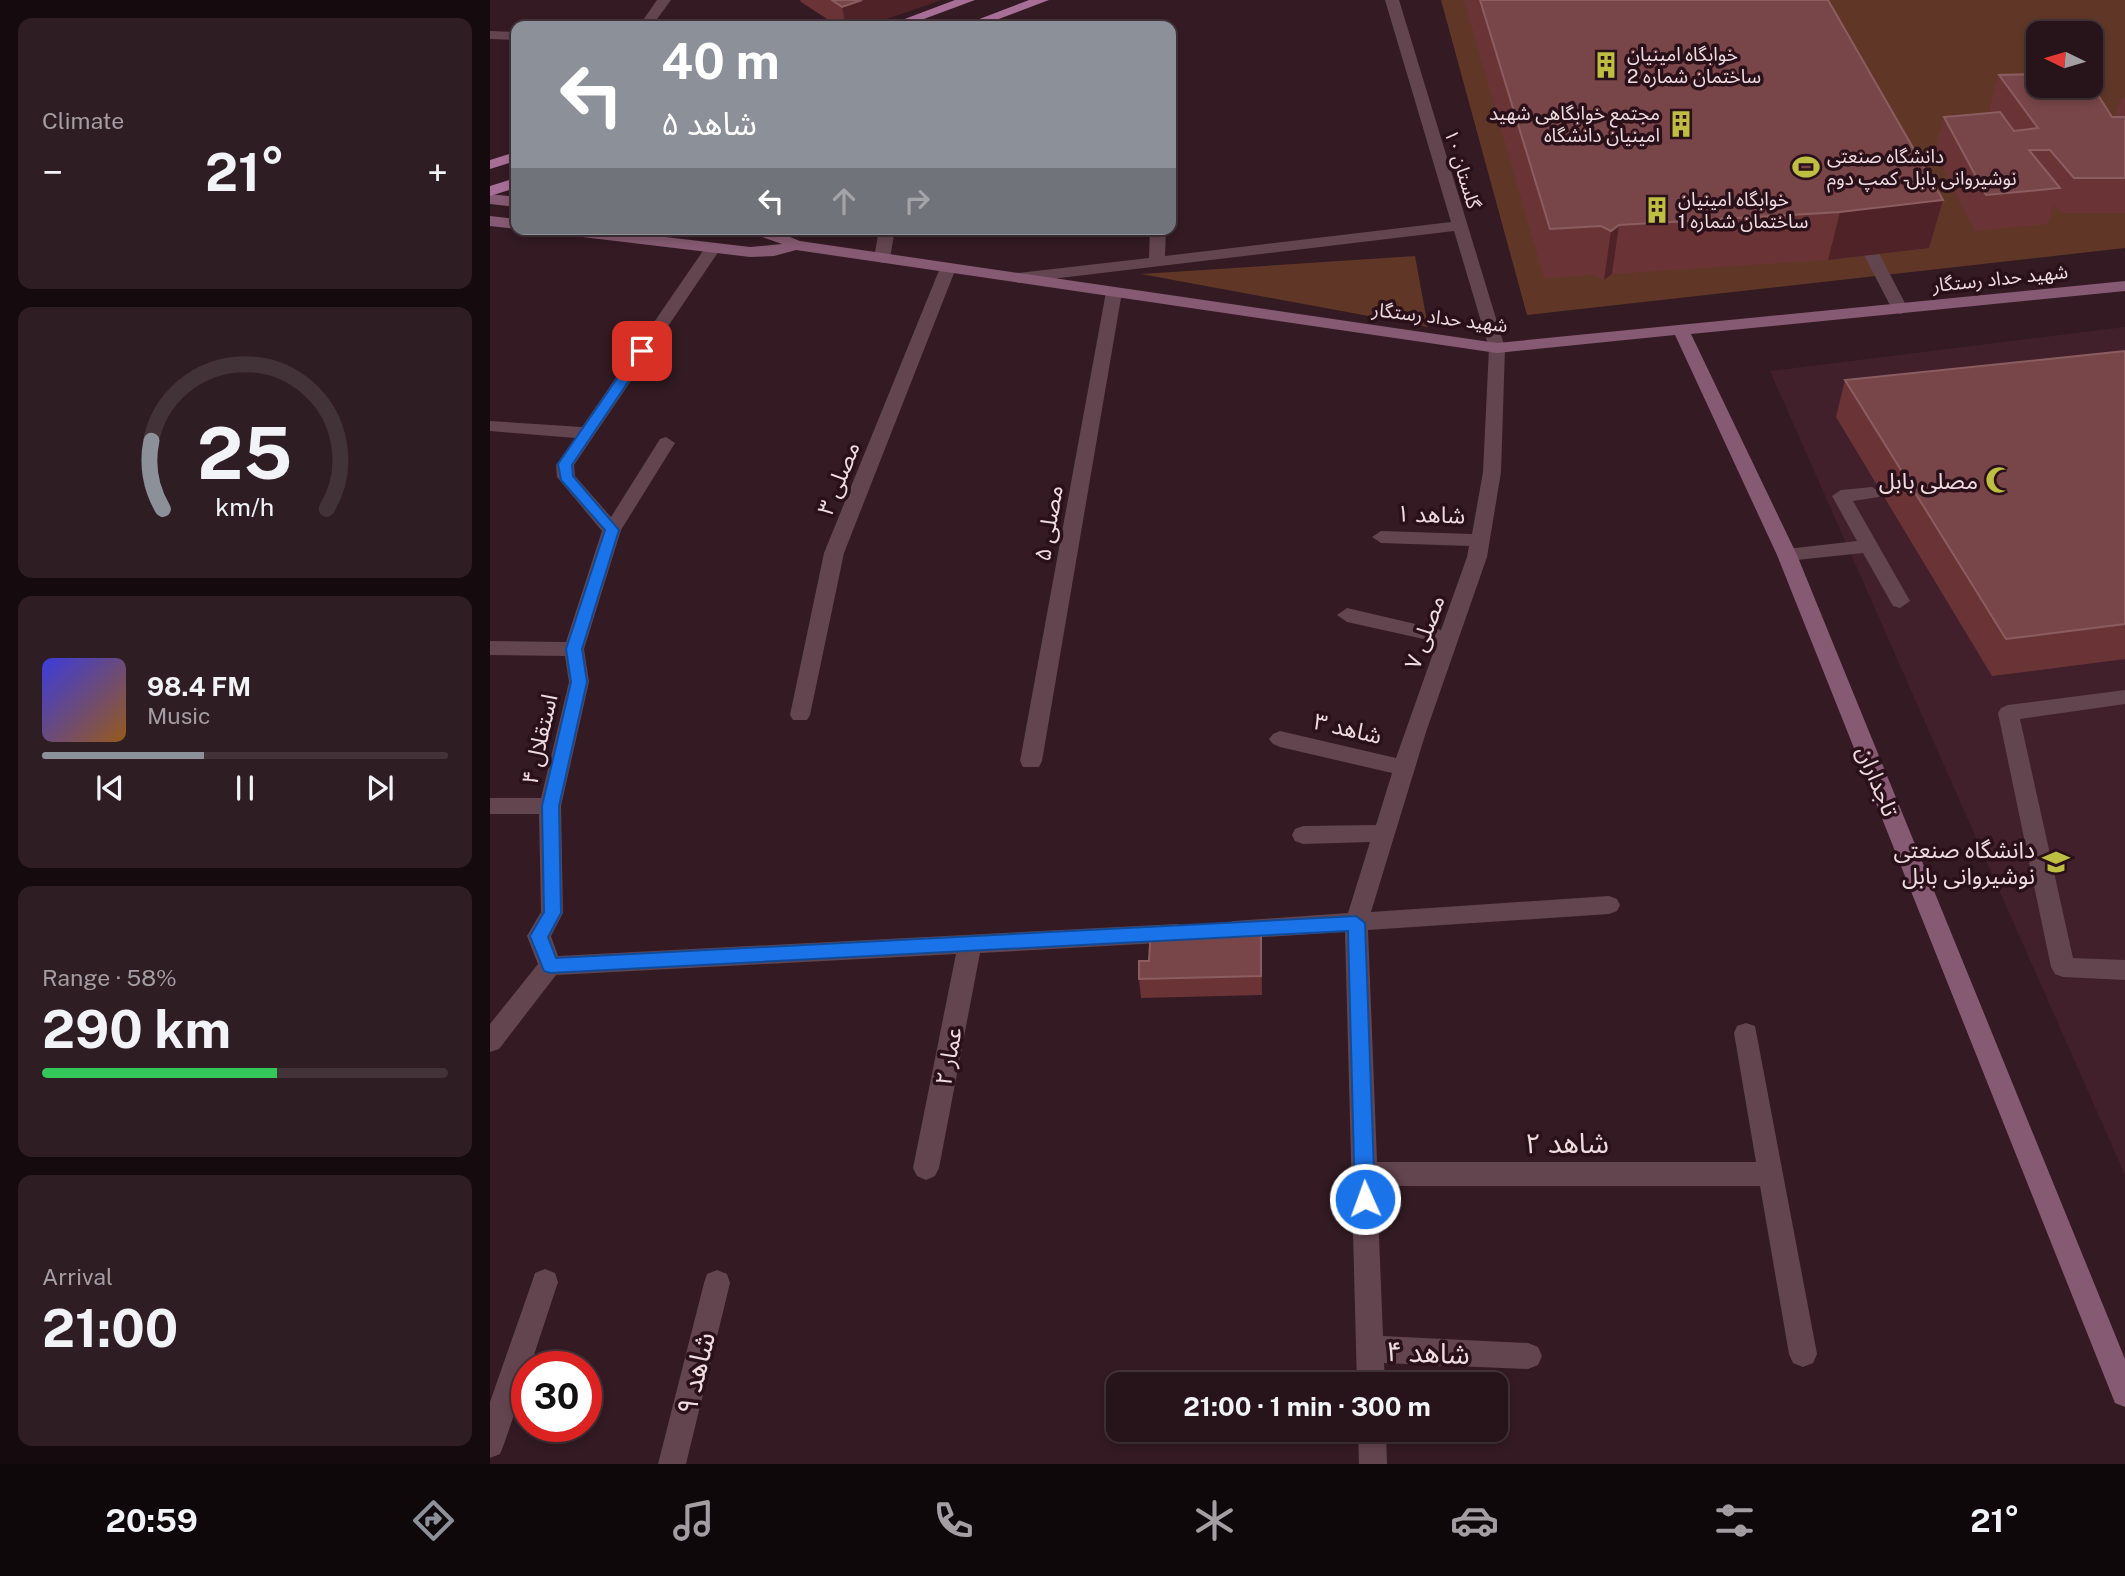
<!DOCTYPE html>
<html lang="en">
<head>
<meta charset="utf-8">
<style>
  :root { --surface:#26141a; --page:#2e1d23; --text:#f1f3f6; --muted:#a49ea2; --line:#423339; --accent:#8c9099 }
  body { margin:0; font-family:"Public Sans","Noto Sans Arabic",sans-serif; background:var(--page); color:var(--text); height:100vh; display:flex; flex-direction:column; font-size:26px; white-space:nowrap }
  * { box-sizing:border-box; margin:0 }
  p { font-size:23px; color:var(--muted) }
  .icon { flex:none; width:38px; height:38px; fill:none; stroke:currentColor; stroke-width:2; stroke-linecap:round; stroke-linejoin:round }
  .map { position:relative; flex:1; overflow:hidden }
  .details { display:flex; flex-direction:column; gap:18px; padding:18px; background:#150b0e; width:490px }
  .details>* { flex:none }
  .guide { position:absolute; left:21px; top:21px; width:665px; height:214px; border-radius:14px; box-shadow:0 4px 10px #0003,0 0 0 2px var(--line); background:#8c9099; color:#fff; overflow:hidden }
  .needle { width:46px; rotate:275deg }
  .fabs { position:absolute; left:1536px; top:21px; display:grid; gap:14px }
  .fabs a { display:grid; place-items:center; width:77px; height:77px; border-radius:14px; background:var(--surface); box-shadow:0 4px 10px #0003,0 0 0 2px var(--line); font-size:35px }
  .speed { position:absolute; left:21px; top:1351px; display:flex; gap:14px; font-size:35px; font-weight:700; text-align:center }
  .speed>* { display:grid; place-content:center; width:91px; height:91px; border-radius:50%; background:var(--surface); box-shadow:0 4px 10px #0003,0 0 0 2px var(--line); line-height:1 }
  .speed .limit { border:10px solid #d22; background:#fff; color:#111 }
  .pin { position:absolute; display:grid; place-items:center; width:60px; height:60px; color:#fff; margin:-30px; border-radius:14px; box-shadow:0 4px 10px #0006 }
  .me { position:absolute; width:77px; margin:-38px; rotate:358deg; stroke-linejoin:round; filter:drop-shadow(0 0 5px #0008) }
  .turn { display:flex; align-items:center; gap:24px; height:147px; padding:0 35px; font-size:32px }
  .turn .icon { width:91px; height:91px; stroke-width:2.5 }
  .turn b { display:block; font-size:49px; line-height:60px }
  .lanes { display:flex; align-items:center; height:66px; padding:0 35px; background:#0003; justify-content:center; gap:35px; direction:ltr }
  .lanes .off { opacity:.35 }
  .big { font-size:52px; font-weight:700; line-height:1.1 }
  .details .widget { flex:1; display:flex; flex-direction:column; justify-content:center; gap:10px; min-width:0; padding:0 24px; border-radius:14px; background:var(--page) }
  .details .dial { align-items:center; gap:0 }
  .dial svg { height:182px; overflow:visible; fill:none; stroke:var(--line); stroke-width:7; stroke-linecap:round; text-anchor:middle }
  .dial text { fill:var(--text); stroke:none }
  .song { display:flex; align-items:center; gap:21px }
  .cover { width:84px; height:84px; border-radius:10px; background:linear-gradient(135deg,hsl(240 70% 55%),hsl(30 70% 35%)) }
  .played { height:7px; border-radius:4px; background:linear-gradient(90deg,var(--accent) 40%,var(--line) 40%) }
  .keys { display:flex; justify-content:space-around; direction:ltr }
  .heat { display:flex; justify-content:space-between; align-items:center; font-size:38px; direction:ltr }
  .charge { height:10px; border-radius:5px; background:linear-gradient(90deg,#34c759 58%,var(--line) 0) }
  .trip { position:absolute; left:616px; top:1372px; width:402px; height:70px; border-radius:14px; background:var(--surface); box-shadow:0 4px 10px #0003,0 0 0 2px var(--line); font-weight:700; line-height:70px; text-align:center }
  .tabs { display:flex; height:112px; justify-content:space-around; align-items:center; background:#0f080a; color:var(--muted) }
  .tabs .icon { width:49px; height:49px }
  .tabs .selected { color:var(--accent) }
  .tabs b { font-size:32px; color:var(--text) }
  main { display:flex; flex:1; min-height:0 }
  .map>svg:first-child { display:block }
  .built { fill:#41202c }
  .green { fill:#603727; fill-rule:evenodd }
  .lines { fill:none; stroke-linecap:round; stroke-linejoin:round }
  .lane { fill:#63454f; fill-rule:evenodd }
  .street { fill:#63454f; fill-rule:evenodd }
  .secondary { fill:#865a72; fill-rule:evenodd }
  .primary { fill:#a86f96; fill-rule:evenodd }
  .wall { fill:#6a3436 }
  .shaded-wall { fill:#4e2227 }
  .building { fill:#784648; stroke:#8b5d60; stroke-width:2 }
  .route { fill:#1a73e8; stroke:#114b97; stroke-width:2 }
  .labels { text-anchor:middle; dominant-baseline:central; stroke-width:7; stroke-linejoin:round; paint-order:stroke }
  .far-poi-label { font-size:19px; fill:#eedce1; stroke:#291019; text-anchor:start }
  .far-street-label { font-size:19px; fill:#eedce1; stroke:#291019 }
  .street-label { font-size:23px; fill:#eedce1; stroke:#291019 }
  .poi-label { font-size:23px; fill:#eedce1; stroke:#291019; text-anchor:end }
  .near-street-label { font-size:28px; fill:#eedce1; stroke:#291019 }
</style>
</head>
<body>
<main>
<section class="details">
<div class="widget"><p>Climate</p>
<div class="heat"><a>−</a><b class="big">21°</b><a>+</a></div>
</div>
<div class="widget dial"><svg viewBox="0 0 100 80">
<path d="M14 69A42 42 0 1 1 86 69"/>
<path d="M14 69A42 42 0 0 1 9 39" stroke="#8c9099"/>
<text x="50" y="56" font-size="32" font-weight="700">25</text>
<text x="50" y="72" font-size="11">km/h</text>
</svg></div>
<div class="widget">
<div class="song"><i class="cover"></i><div><b>98.4 FM</b><p>Music</p></div></div>
<div class="played"></div>
<div class="keys"><svg class="icon" aria-label="previous" viewBox="0 0 24 24"><path d="M18 5L8 12l10 7zM5 5v14"/></svg><svg class="icon" aria-label="pause" viewBox="0 0 24 24"><path d="M8 5v14M16 5v14"/></svg><svg class="icon" aria-label="next" viewBox="0 0 24 24"><path d="M6 5l10 7-10 7zM19 5v14"/></svg></div>
</div>
<div class="widget"><p>Range · 58%</p><b class="big">290 km</b><div class="charge"></div></div>
<div class="widget"><p>Arrival</p><b class="big">21:00</b></div>
</section>
<div class="map">
<svg width="1635" height="1464" viewBox="0 0 1635 1464">
  <rect width="100%" height="100%" fill="#331a23"/>
  <!-- built -->
  <path class="built" d="M1635,327V1175L1280,371Z"/>
  <!-- green -->
  <path class="green" d="M951,0H1635V248L1037,315ZM1549,33H1601V86H1549Z
    M925,256L938,327L651,274Z"/>
  <g class="lines">
    <!-- lane -->
    <path class="lane" d="M1382,487L1391,493L1389,497L1363,501L1420,601L1410,608L1403,606L1373,553L1297,561L1287,555L1297,549L1367,541L1342,496L1351,490Z
      M1635,690V704L1530,719L1583,958L1635,960V980L1573,977L1565,974L1561,967L1508,713L1511,708L1518,705Z"/>
    <!-- street -->
    <path class="street" d="M167,0H181L162,26H149Z
      M895,0H909L1015,348L1011,472L997,557L936,732L881,912L1119,896L1127,899L1130,905L1127,911L1119,914L878,930L887,1162H1266L1244,1033L1247,1026L1256,1023L1265,1026L1327,1354L1323,1363L1313,1367L1303,1363L1299,1354L1270,1186H887L893,1336L1038,1343L1048,1347L1052,1356L1048,1365L1038,1369L894,1363L895,1384H867L855,932L744,939L736,937L732,930L736,923L744,921L858,913L880,842L813,844L805,841L802,835L805,829L813,826L886,825L902,773L790,747L783,744L779,739L783,734L790,731L906,758L947,642L857,622L847,615L857,608L951,630L977,557L979,546L891,543L882,537L891,531L982,534L993,472L999,348L964,231L528,283L520,278L528,273L659,258L660,229H676L675,256L961,222Z
      M0,31L26,32V40L0,39Z
      M1369,225L1377,230L1418,309L1416,312L1410,314L1402,309L1361,230Z
      M389,229H405L400,258L392,263L384,258Z
      M223,243L231,248L84,465L85,476L121,517L170,439L176,437L185,443L131,530L94,649L99,682L71,806L73,913L61,936L68,956L687,924L695,926L699,933L695,940L687,942L490,953L449,1168L445,1176L436,1180L427,1176L423,1168L466,954L66,975L9,1049L0,1052V1024L48,964L37,936L51,912L49,814H0V798H51L79,682L75,656L0,655V641L76,642L112,531L67,477L66,465L85,438L0,431V421L92,427L217,245Z
      M458,263L466,268L354,553L320,715L317,720H303L300,715L334,553L450,268Z
      M624,287L632,292L552,761L549,767H533L530,761L616,292Z
      M55,1269L65,1273L68,1282L40,1367H37V1377L14,1444L10,1454L0,1458V1402L42,1282L45,1273Z
      M227,1270L237,1274L240,1283L196,1464H168L214,1283L217,1274Z
      M868,1430H896L897,1464H869Z"/>
    <!-- secondary -->
    <path class="secondary" d="M0,194L26,197V207L0,204Z
      M0,216L26,219V229L0,226Z
      M59,229H108L260,247L292,244L249,229H280L310,241L1007,343L1635,281V291L1201,334L1307,555L1635,1359V1407L1625,1403L1621,1393L1287,555L1185,335L1007,353L306,250L284,256L260,257L67,234Z"/>
    <!-- primary -->
    <path class="primary" d="M465,0H485L415,26H396Z
      M539,0H559L490,26H471Z
      M26,152V161L0,169V160Z
      M26,178V188L0,196V186Z"/>
  </g>
  <!-- wall -->
  <path class="wall" d="M310,0H451L375,26H348L311,2Z
    M974,0H1338L1453,200L1439,248L1338,260L1122,274L1114,280L1105,275L1054,278Z
    M1509,75L1622,117H1625L1632,98L1635,97V213H1572L1564,204L1558,224L1485,231L1445,152L1454,117L1502,113L1499,109Z
    M1635,351V659L1502,676L1346,417L1355,380Z
    M771,924L772,995L651,998L649,979Z"/>
  <!-- shaded-wall -->
  <path class="shaded-wall" d="M372,0H451L375,26H356L352,7Z
    M1453,200L1439,248L1338,260L1350,212Z
    M1129,225L1122,274L1114,280L1121,231Z"/>
  <!-- building -->
  <path class="building" d="M342,0H372L352,7Z
    M990,0H1338L1453,200L1350,212L1129,225L1121,231L1111,226L1060,229Z
    M1549,74V86H1601V84L1622,117H1635V178H1584L1560,150H1539L1570,188L1496,195L1454,117L1510,112L1524,131L1548,128L1509,75Z
    M1635,351V624L1516,639L1355,380Z
    M771,924V976L649,979V961H659L661,927Z"/>
  <!-- route -->
  <path class="route" d="M148,348L159,351L82,465L83,476L129,530L92,649L97,682L69,806L71,913L58,937L66,958L866,916L875,923L885,1199L882,1205L875,1208L868,1205L865,1199L858,931L60,973L54,971L40,936L54,912L52,806L81,682L76,649L115,530L71,480L68,464Z"/>
  <!-- icons -->
  <defs>
    <symbol id="building-bare" viewBox="-9 -9 18 18"><path d="M-4-6H4V6H1V3H-1V6H-4ZM-2.5-4.3h1.7v1.8h-1.7ZM.8-4.3h1.7v1.8H.8ZM-2.5-1h1.7V.8h-1.7ZM.8-1h1.7V.8H.8Z" fill="#bebf42" stroke="#291019" stroke-width="2.5" paint-order="stroke"/></symbol>
    <symbol id="stadium-bare" viewBox="-9 -9 18 18"><path d="M0-5a6.5 5 0 1 0 0 10a6.5 5 0 1 0 0-10ZM-3.5-1.8h7v3.6h-7Z" fill="#bebf42" stroke="#291019" stroke-width="2.5" paint-order="stroke"/></symbol>
    <symbol id="mosque-bare" viewBox="-9 -9 18 18"><path d="M3.5-4.9A6 6 0 1 0 3.5 4.9A5 5 0 1 1 3.5-4.9Z" fill="#bebf42" stroke="#291019" stroke-width="2.5" paint-order="stroke"/></symbol>
    <symbol id="university-bare" viewBox="-9 -9 18 18"><path d="M0-5L7-2L0 1L-7-2ZM-4 1L0 2.5L4 1V4Q0 6-4 4Z" fill="#bebf42" stroke="#291019" stroke-width="2.5" paint-order="stroke"/></symbol>
  </defs>
  <g fill-rule="evenodd">
    <use href="#building-bare" x="1097" y="46" width="38" height="38"/>
    <use href="#building-bare" x="1172" y="105" width="38" height="38"/>
    <use href="#stadium-bare" x="1297" y="148" width="38" height="38"/>
    <use href="#building-bare" x="1148" y="191" width="38" height="38"/>
    <use href="#mosque-bare" x="1490" y="461" width="38" height="38"/>
    <use href="#university-bare" x="1547" y="843" width="38" height="38"/>
  </g>
  <g class="labels">
    <!-- far-poi labels -->
    <g class="far-poi-label">
      <text x="1137" y="54">خوابگاه امینیان<tspan x="1137" dy="22">ساختمان شماره 2</tspan></text>
      <text x="1170" y="113" text-anchor="end">مجتمع خوابگاهی شهید<tspan x="1170" dy="22">امینیان دانشگاه</tspan></text>
      <text x="1337" y="156">دانشگاه صنعتی<tspan x="1337" dy="22">نوشیروانی بابل- کمپ دوم</tspan></text>
      <text x="1188" y="199">خوابگاه امینیان<tspan x="1188" dy="22">ساختمان شماره 1</tspan></text>
    </g>
    <!-- far-street labels -->
    <g class="far-street-label">
      <text transform="translate(973 169) rotate(73)">گلستان ۱۰</text>
      <text transform="translate(1510 278) rotate(-6)">شهید حداد رستگار</text>
      <text transform="translate(950 317) rotate(7)">شهید حداد رستگار</text>
    </g>
    <!-- street labels -->
    <g class="street-label">
      <text transform="translate(348 478) rotate(-68)">مصلی ۳</text>
      <text transform="translate(941 514) rotate(2)">شاهد ۱</text>
      <text transform="translate(558 523) rotate(-80)">مصلی ۵</text>
      <text transform="translate(934 632) rotate(-70)">مصلی ۷</text>
      <text transform="translate(858 728) rotate(13)">شاهد ۳</text>
      <text transform="translate(49 739) rotate(-77)">استقلال ۴</text>
      <text transform="translate(1388 781) rotate(68)">تاجداران</text>
      <text transform="translate(458 1056) rotate(-79)">عمار ۲</text>
    </g>
    <!-- poi labels -->
    <g class="poi-label">
      <text x="1488" y="480">مصلی بابل</text>
      <text x="1545" y="849">دانشگاه صنعتی<tspan x="1545" dy="26">نوشیروانی بابل</tspan></text>
    </g>
    <!-- near-street labels -->
    <g class="near-street-label">
      <text x="1077" y="1142">شاهد ۲</text>
      <text transform="translate(938 1352) rotate(2)">شاهد ۴</text>
      <text transform="translate(205 1373) rotate(-76)">شاهد ۹</text>
    </g>
  </g>
</svg>
<div class="fabs">
<a><svg class="needle" viewBox="-14 -14 28 28"><path d="M0-13l5 13h-10z" fill="#e53935"/><path d="M0 13l5-13h-10z" fill="#a49ea2"/></svg></a>
</div>
<div class="speed"><div class="limit">30</div></div>
<div class="pin" style="left:152px;top:351px;background:#d93025"><svg class="icon" aria-label="arrive" viewBox="0 0 24 24"><path d="M6 21V4h12l-3 4 3 4H6"/></svg></div>
<svg class="me" style="left:875px;top:1199px" viewBox="-20 -20 40 40"><circle r="17" fill="#1a73e8" stroke="#fff" stroke-width="3"/><path d="M0-11L8 9 0 5-8 9z" fill="#fff"/></svg>
<div class="trip">21:00 · 1 min · 300 m</div>
<div class="guide">
<div class="turn"><svg class="icon" aria-label="left" viewBox="0 0 24 24"><path d="M17 20v-9H6M10 6l-5 5 5 5"/></svg><div><b>40 m</b>شاهد ۵</div></div>
<div class="lanes"><svg class="icon" aria-label="left" viewBox="0 0 24 24"><path d="M17 20v-9H6M10 6l-5 5 5 5"/></svg><svg class="icon off" aria-label="ahead" viewBox="0 0 24 24"><path d="M12 20V5M6 11l6-6 6 6"/></svg><svg class="icon off" aria-label="right" viewBox="0 0 24 24"><path d="M7 20v-9h11M14 6l5 5-5 5"/></svg></div>
</div>
</div>
</main>
<nav class="tabs">
<b>20:59</b>
<svg class="icon selected" aria-label="directions" viewBox="0 0 24 24"><path d="M12 3l9 9-9 9-9-9zM9 14v-3h6M13 9l2 2-2 2"/></svg>
<svg class="icon" aria-label="music" viewBox="0 0 24 24"><path d="M9 18V5l10-2v13"/><circle cx="6" cy="18" r="3"/><circle cx="16" cy="16" r="3"/></svg>
<svg class="icon" aria-label="phone" viewBox="0 0 24 24"><path d="M5 4h4l2 5-3 2q2 4 5 5l2-3 5 2v4C11 20 4 13 5 4z"/></svg>
<svg class="icon" aria-label="climate" viewBox="0 0 24 24"><path d="M12 3v18M4 7l16 10M4 17L20 7"/></svg>
<svg class="icon" aria-label="car" viewBox="0 0 24 24"><path d="M5 17H2v-5l4-1 3-4h7l3 4 3 1v5h-3M9 17h6M6 11h13"/><circle cx="7" cy="17" r="2"/><circle cx="17" cy="17" r="2"/></svg>
<svg class="icon" aria-label="filters" viewBox="0 0 24 24"><path d="M4 7h16M4 17h16"/><circle cx="9" cy="7" r="2"/><circle cx="15" cy="17" r="2"/></svg>
<b>21°</b>
</nav>
</body>
</html>
